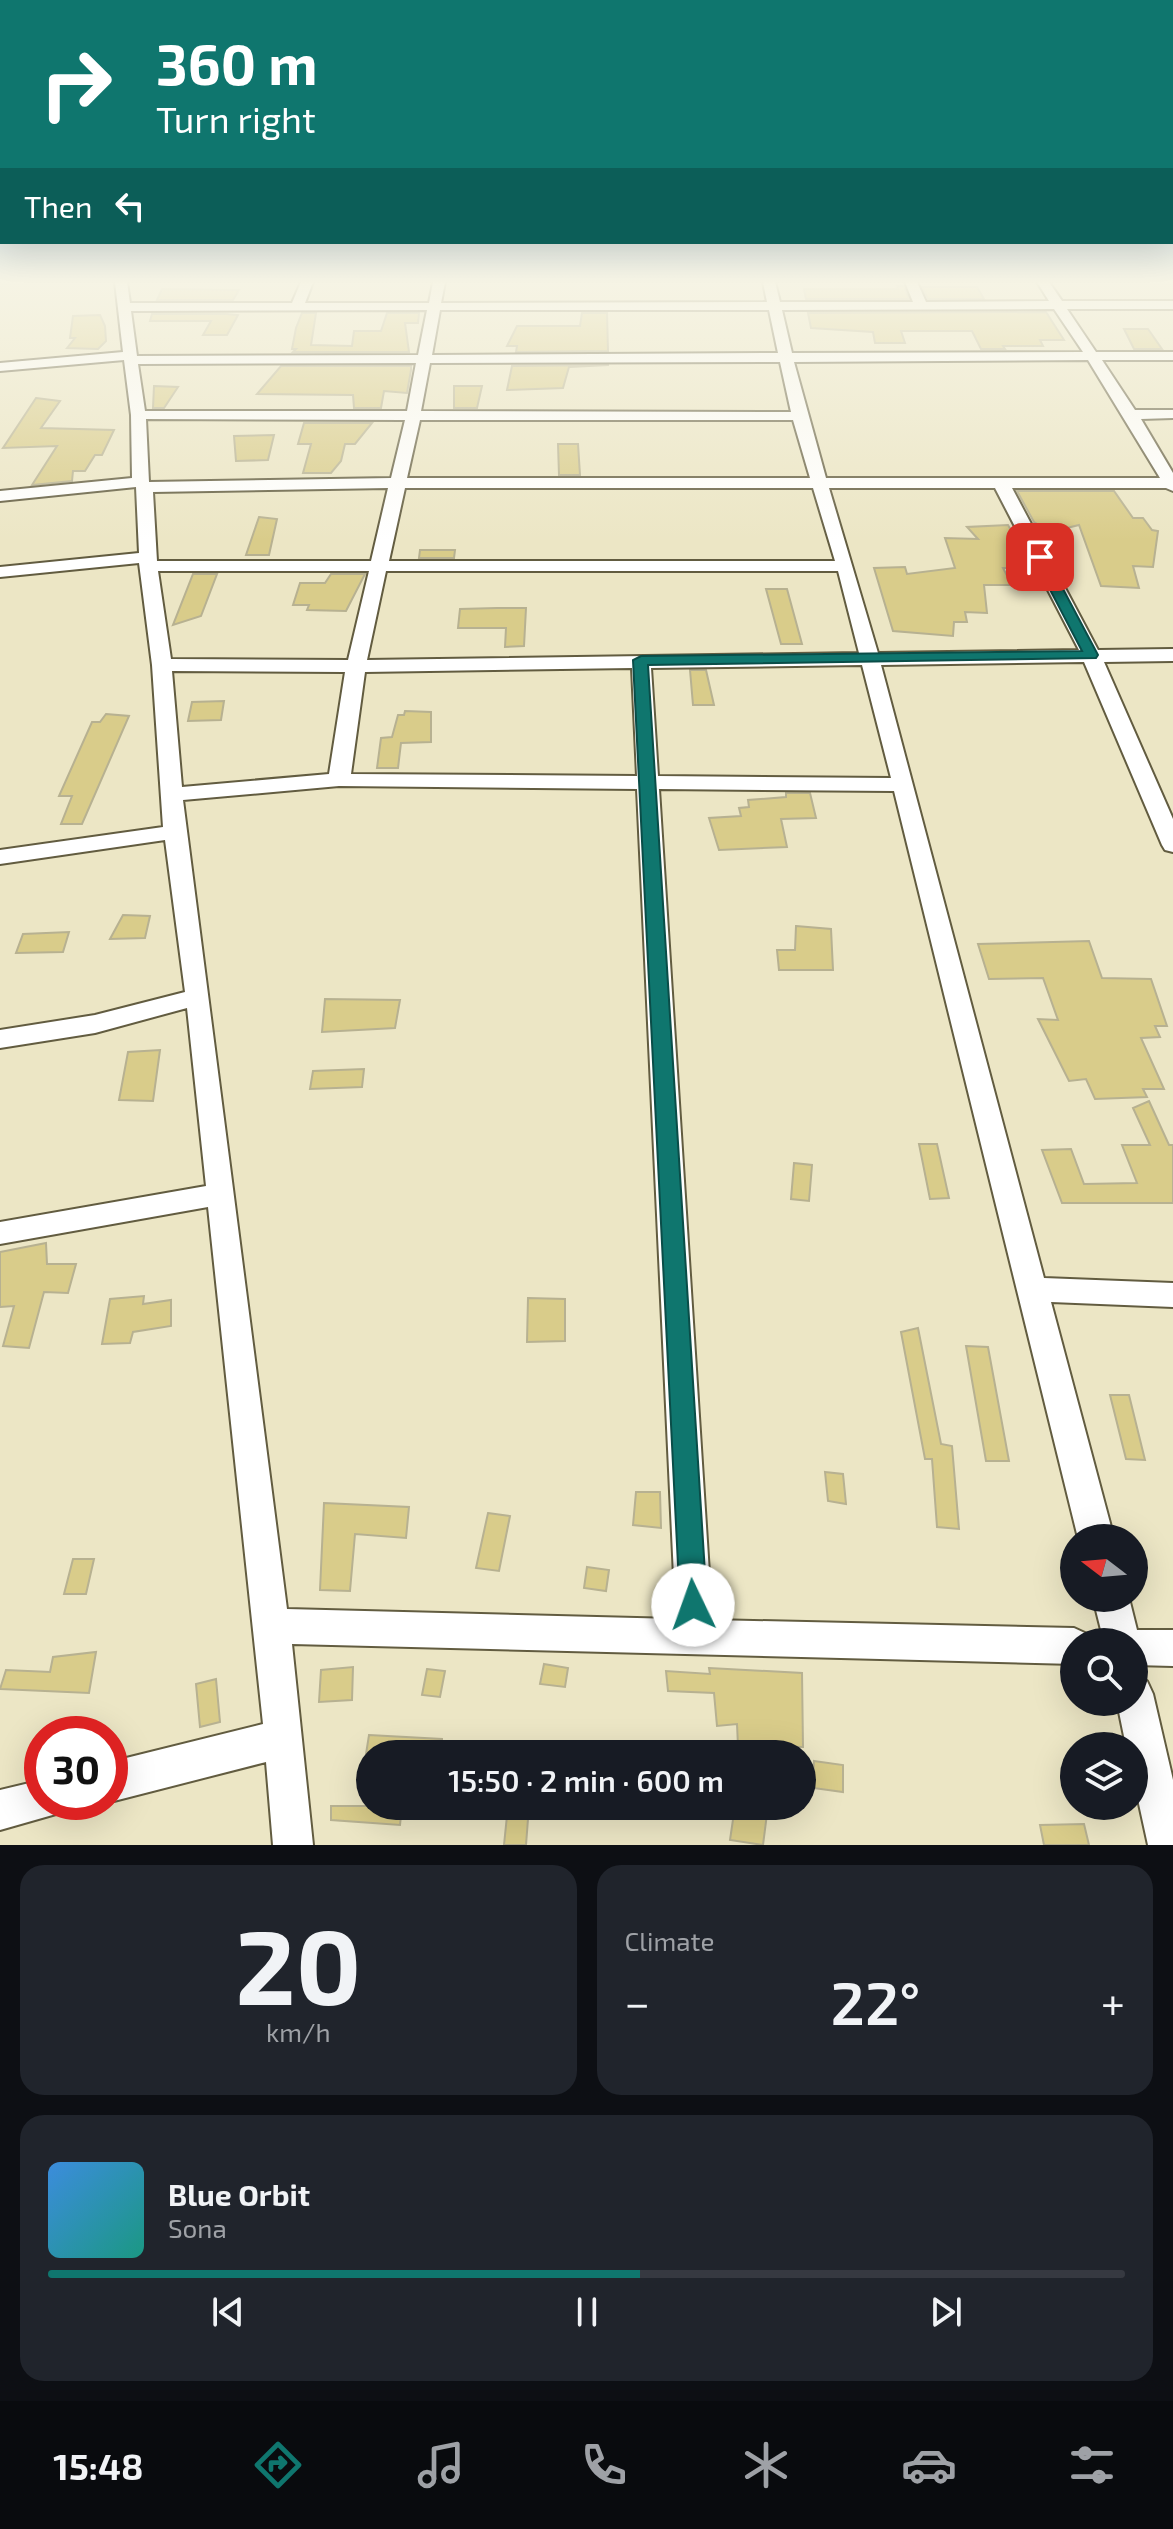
<!DOCTYPE html>
<html lang="en">
<head>
<meta charset="utf-8">
<style>
  :root { --surface:#171b24; --page:#20242c; --text:#f1f3f6; --muted:#9ea1a6; --line:#363941; --accent:#0f766e }
  body { margin:0; font-family:"Exo 2",sans-serif; background:var(--page); color:var(--text); height:100vh; display:flex; flex-direction:column; font-size:30px; white-space:nowrap }
  * { box-sizing:border-box; margin:0 }
  p { font-size:26px; color:var(--muted) }
  .icon { flex:none; width:44px; height:44px; fill:none; stroke:currentColor; stroke-width:2; stroke-linecap:round; stroke-linejoin:round }
  .map { position:relative; height:1845px; overflow:hidden }
  .side { display:flex; flex-direction:column; gap:20px; padding:20px; background:#0d0f14; flex:1 }
  .side>* { flex:none }
  .top-card { position:absolute; left:0px; top:0px; width:1174px; height:244px; box-shadow:0 8px 32px #0002; background:#0f766e; color:#fff; overflow:hidden }
  .needle { width:52px; rotate:286deg }
  .controls { position:absolute; left:1060px; top:1524px; display:grid; gap:16px }
  .controls a { display:grid; place-items:center; width:88px; height:88px; border-radius:50%; background:var(--surface); box-shadow:0 8px 32px #0002; font-size:40px }
  .speed { position:absolute; left:24px; top:1716px; display:flex; gap:16px; font-size:40px; font-weight:700; text-align:center }
  .speed>* { display:grid; place-content:center; width:104px; height:104px; border-radius:50%; background:var(--surface); box-shadow:0 8px 32px #0002; line-height:1 }
  .speed .limit { border:12px solid #d22; background:#fff; color:#111 }
  .pin { position:absolute; display:grid; place-items:center; width:68px; height:68px; color:#fff; margin:-34px; border-radius:16px; box-shadow:0 4px 12px #0006 }
  .me { position:absolute; width:88px; margin:-44px; rotate:357deg; stroke-linejoin:round; filter:drop-shadow(0 0 6px #0008) }
  .turn { display:flex; align-items:center; gap:28px; height:168px; padding:0 24px; font-size:36px }
  .turn .icon { width:104px; height:104px; stroke-width:2.5 }
  .turn b { display:block; font-size:56px; line-height:68px }
  .then { display:flex; align-items:center; height:76px; padding:0 24px; background:#0003; gap:16px; font-size:30px }
  .big { font-size:60px; font-weight:600; line-height:1.1 }
  .side .tile { flex:1; display:flex; flex-direction:column; justify-content:center; gap:12px; min-width:0; padding:0 28px; border-radius:24px; background:var(--page) }
  .side .dial { align-items:center; gap:0 }
  .dial b { font-size:104px; line-height:1 }
  .song { display:flex; align-items:center; gap:24px }
  .cover { width:96px; height:96px; border-radius:12px; background:linear-gradient(135deg,hsl(210 70% 55%),hsl(170 70% 35%)) }
  .played { height:8px; border-radius:4px; background:linear-gradient(90deg,var(--accent) 55%,var(--line) 55%) }
  .keys { display:flex; justify-content:space-around; direction:ltr }
  .heat { display:flex; justify-content:space-between; align-items:center; font-size:44px; direction:ltr }
  .side .tiles { flex:1; display:grid; gap:20px; grid-template-columns:1fr 1fr }
  .tile:last-child { grid-column:span 2 }
  .trip { position:absolute; left:356px; top:1740px; width:460px; height:80px; border-radius:40px; background:var(--surface); box-shadow:0 8px 32px #0002; font-weight:600; line-height:80px; text-align:center }
  .tabs { display:flex; height:128px; justify-content:space-around; align-items:center; background:#090b0e; color:var(--muted) }
  .tabs .icon { width:56px; height:56px }
  .tabs .selected { color:var(--accent) }
  .tabs b { font-size:36px; color:var(--text) }
  .map>svg:first-child { display:block }
  .building { fill:#d9cc8a; stroke:#b7b191; stroke-width:2 }
  .lines { fill:none; stroke-linecap:round; stroke-linejoin:round }
  .minor-casing { stroke:#625c40; stroke-width:4 }
  .minor { fill:#fff; fill-rule:evenodd }
  .route { fill:#0f766e; stroke:#0a4d48; stroke-width:2 }
</style>
</head>
<body>
<div class="map">
<svg width="1173" height="1845" viewBox="0 0 1173 1845">
  <rect width="100%" height="100%" fill="#ece6c5"/>
  <!-- building -->
  <path class="building" d="M897,286H904L909,299H806L804,289H898Z
    M922,287H977L984,299H928Z
    M162,289L239,290L233,300H157Z
    M1046,312L1064,340H1040L1043,346H1003L1005,349H981L972,331H901L905,343H875L873,332L811,328L808,313Z
    M302,313H316L311,345L352,346L354,331H381L387,313H419L418,323H405L409,352H293L296,349H292L296,328Z
    M582,313H607L608,351L516,352L517,346H507L517,326H580Z
    M152,314H226L238,315L227,335H203L211,321H150Z
    M100,315L105,326L106,341L98,349L67,348L75,338H70L73,316Z
    M1124,329H1148L1162,349H1134Z
    M609,365L569,367L563,388L507,390L512,366Z
    M281,366H411V370L407,393L384,391L381,408H354L353,395L257,394Z
    M154,386L178,387L164,408H153Z
    M454,386H482L477,408H454Z
    M36,398L60,401L41,428L114,430L102,455H95L85,471H73L72,481L32,485L57,446L3,448Z
    M304,423H372L355,444H345L341,461L331,473H303L311,444H298Z
    M274,435L268,460L236,461L234,436Z
    M558,444H578L580,475H559Z
    M1017,491H1114L1133,518H1143L1152,530L1158,531L1153,567L1133,566L1139,588L1101,586L1079,525L1051,532L1034,522Z
    M259,517L277,519L269,555H246Z
    M1008,525L1026,556H1017L1020,568H1003L1012,585H984L987,613L965,612L967,622H954L953,636L893,631L874,568L905,567L907,574L955,568L945,538L978,539L967,527Z
    M420,550H455L454,558H419Z
    M193,574H217L201,616L173,625Z
    M331,574H365L346,611L307,610L309,605H293L300,583H325Z
    M766,589H787L802,644H781Z
    M497,608H526L524,646L505,647L506,628H458L460,609Z
    M690,670H706L714,705H693Z
    M224,701L221,720L188,721L192,702Z
    M405,711L431,712V742L401,743L398,768H377L381,738L392,737L398,715H404Z
    M106,714L129,716L82,824H61L72,796H59L92,722H100Z
    M786,793H810L816,818L781,819L787,847L719,850L709,818L741,816L739,808L749,807L748,800L786,797Z
    M123,915L150,916L145,938L110,939Z
    M796,926L831,929L833,970H779L777,950H795Z
    M69,932L63,952L16,953L23,934Z
    M1089,941L1102,978L1151,979L1167,1026H1155L1160,1037L1141,1038L1164,1089H1143L1147,1097L1095,1099L1086,1079L1069,1081L1038,1019L1058,1020L1043,978L989,979L978,944Z
    M325,999L400,1000L395,1028L322,1032Z
    M160,1050L153,1101L119,1100L128,1052Z
    M364,1069L362,1087L310,1089L313,1071Z
    M1149,1101L1169,1145H1173V1203H1062L1042,1150L1071,1149L1084,1184L1137,1183L1122,1145H1150L1133,1108Z
    M919,1144H937L949,1198L930,1199Z
    M794,1163L812,1165L809,1201L791,1199Z
    M46,1243L47,1264H76L68,1293L44,1292L29,1348L3,1346L14,1306L0,1307V1252Z
    M144,1296L143,1304L171,1300V1326L133,1332L130,1343L102,1344L110,1299Z
    M528,1298L565,1299V1341L527,1342Z
    M918,1328L941,1444L952,1446L959,1529L937,1527L932,1459H925L901,1332Z
    M966,1346L988,1347L1009,1461H986Z
    M1110,1395H1129L1145,1460L1126,1459Z
    M825,1472L843,1474L846,1504L828,1501Z
    M636,1492H660L661,1528L633,1525Z
    M324,1503L409,1507L406,1538L355,1534L350,1591L320,1590Z
    M488,1513L510,1516L499,1571L476,1568Z
    M73,1559H94L86,1594H64Z
    M587,1567L609,1570L606,1591L584,1588Z
    M96,1652L89,1693L0,1689L6,1670L50,1672L53,1657Z
    M544,1664L568,1668L565,1687L540,1684Z
    M353,1667L352,1700L319,1702L321,1670Z
    M709,1668L802,1673L803,1747L738,1746L737,1724L717,1726L714,1693L668,1691L666,1671L710,1674Z
    M427,1669L445,1671L440,1697L422,1695Z
    M216,1679L220,1722L200,1727L196,1684Z
    M369,1735L442,1739V1754H366Z
    M814,1761L843,1765V1792L813,1788Z
    M331,1806H402L400,1825L331,1820Z
    M508,1806H529L526,1845H504Z
    M735,1806H768L763,1845L730,1840Z
    M1084,1824L1089,1845H1044L1040,1825Z"/>
  <g class="lines">
    <defs>
      <path id="minor" d="M115,282H127L130,303H292L301,282H313L305,303H429L433,282H445L441,303L767,302L763,282H775L780,302H913L905,282H917L926,302L1049,301L1037,282H1049L1062,301H1173V309H1067L1096,352H1173V360H1102L1135,410H1173V418L1141,419L1173,473V491L1166,488H1012L1098,650L1173,649V661L1104,662L1173,819V852L1165,850L1162,845L1084,662L881,665L1044,1278L1173,1283V1307L1051,1302L1114,1538H1078L894,791L659,789L712,1620L1074,1628L1087,1634L1091,1642H1074V1664L292,1644L313,1845H273L266,1762L110,1802V1762L263,1724L208,1207L0,1244V1222L206,1186L187,1008L95,1033L0,1048V1030L95,1015L185,992L165,840L0,864V850L163,827L152,665L139,563L0,577V567L139,553L136,487L0,501V491L132,478L131,415L124,360L0,371V363L123,352ZM1054,309L1083,352L792,353L782,310ZM427,310L418,355L137,356L131,311ZM440,310H769L778,353L432,355ZM1088,360L1160,478H826L794,362ZM780,362L791,412L421,411L430,363ZM416,363L407,411H145L138,364ZM146,419L405,420L391,478L149,482ZM420,420H793L810,478H407ZM388,488L371,561H157L153,492ZM405,488H813L835,561H389ZM829,488H995L1079,650L878,653ZM158,571H369L348,660L171,659ZM386,571H838L859,653L367,660ZM862,665L891,778L658,776L651,668ZM632,668L637,776L351,774L365,672ZM172,671L345,672L329,774L182,787ZM339,786L637,789L676,1619L287,1609L183,800Z
        M1093,1598H1129L1137,1630H1173V1666L1134,1665V1642H1104Z
        M1134,1676L1147,1681L1153,1694L1173,1780V1845H1148L1134,1781V1746H1126L1117,1702H1134Z
        M42,1780V1802H61L56,1814L0,1830V1790Z"/>
    </defs>
    <!-- minor casing -->
    <use href="#minor" class="minor-casing"/>
    <!-- minor -->
    <use href="#minor" class="minor"/>
  </g>
  <!-- sky -->
  <linearGradient id="sky" x2="0" y2="1"><stop stop-color="#7cb4e5"/><stop offset="0.52" stop-color="#f6f4e5"/><stop offset="1" stop-color="#f6f4e5" stop-opacity="0"/></linearGradient>
  <rect width="1173" height="541" fill="url(#sky)"/>
  <!-- route -->
  <path class="route" d="M1040,553L1046,557L1098,655L1096,658L648,665L707,1605L703,1614L693,1618L684,1614L680,1605L633,660L641,656L1082,651L1033,557Z"/>
</svg>
<div class="controls">
<a><svg class="needle" viewBox="-14 -14 28 28"><path d="M0-13l5 13h-10z" fill="#e53935"/><path d="M0 13l5-13h-10z" fill="#9ea1a6"/></svg></a>
<a><svg class="icon" aria-label="search" viewBox="0 0 24 24"><circle cx="10" cy="10" r="6"/><path d="M15 15l6 6"/></svg></a>
<a><svg class="icon" aria-label="layers" viewBox="0 0 24 24"><path d="M12 4l9 5-9 5-9-5zM3 14l9 5 9-5"/></svg></a>
</div>
<div class="speed"><div class="limit">30</div></div>
<div class="pin" style="left:1040px;top:557px;background:#d93025"><svg class="icon" aria-label="arrive" viewBox="0 0 24 24"><path d="M6 21V4h12l-3 4 3 4H6"/></svg></div>
<svg class="me" style="left:693px;top:1605px" viewBox="-20 -20 40 40"><circle r="19" fill="#fff"/><path d="M0-13L10 11 0 6-10 11z" fill="#0f766e"/></svg>
<div class="trip">15:50 · 2 min · 600 m</div>
<div class="top-card">
<div class="turn"><svg class="icon" aria-label="right" viewBox="0 0 24 24"><path d="M7 20v-9h11M14 6l5 5-5 5"/></svg><div><b>360 m</b>Turn right</div></div>
<div class="then">Then<svg class="icon" aria-label="left" viewBox="0 0 24 24"><path d="M17 20v-9H6M10 6l-5 5 5 5"/></svg></div>
</div>
</div>
<section class="side">
<div class="tiles">
<div class="tile dial"><b>20</b><p>km/h</p></div>
<div class="tile"><p>Climate</p>
<div class="heat"><a>−</a><b class="big">22°</b><a>+</a></div>
</div>
<div class="tile">
<div class="song"><i class="cover"></i><div><b>Blue Orbit</b><p>Sona</p></div></div>
<div class="played"></div>
<div class="keys"><svg class="icon" aria-label="previous" viewBox="0 0 24 24"><path d="M18 5L8 12l10 7zM5 5v14"/></svg><svg class="icon" aria-label="pause" viewBox="0 0 24 24"><path d="M8 5v14M16 5v14"/></svg><svg class="icon" aria-label="next" viewBox="0 0 24 24"><path d="M6 5l10 7-10 7zM19 5v14"/></svg></div>
</div>
</div>
</section>
<nav class="tabs">
<b>15:48</b>
<svg class="icon selected" aria-label="directions" viewBox="0 0 24 24"><path d="M12 3l9 9-9 9-9-9zM9 14v-3h6M13 9l2 2-2 2"/></svg>
<svg class="icon" aria-label="music" viewBox="0 0 24 24"><path d="M9 18V5l10-2v13"/><circle cx="6" cy="18" r="3"/><circle cx="16" cy="16" r="3"/></svg>
<svg class="icon" aria-label="phone" viewBox="0 0 24 24"><path d="M5 4h4l2 5-3 2q2 4 5 5l2-3 5 2v4C11 20 4 13 5 4z"/></svg>
<svg class="icon" aria-label="climate" viewBox="0 0 24 24"><path d="M12 3v18M4 7l16 10M4 17L20 7"/></svg>
<svg class="icon" aria-label="car" viewBox="0 0 24 24"><path d="M5 17H2v-5l4-1 3-4h7l3 4 3 1v5h-3M9 17h6M6 11h13"/><circle cx="7" cy="17" r="2"/><circle cx="17" cy="17" r="2"/></svg>
<svg class="icon" aria-label="filters" viewBox="0 0 24 24"><path d="M4 7h16M4 17h16"/><circle cx="9" cy="7" r="2"/><circle cx="15" cy="17" r="2"/></svg>
</nav>
</body>
</html>
